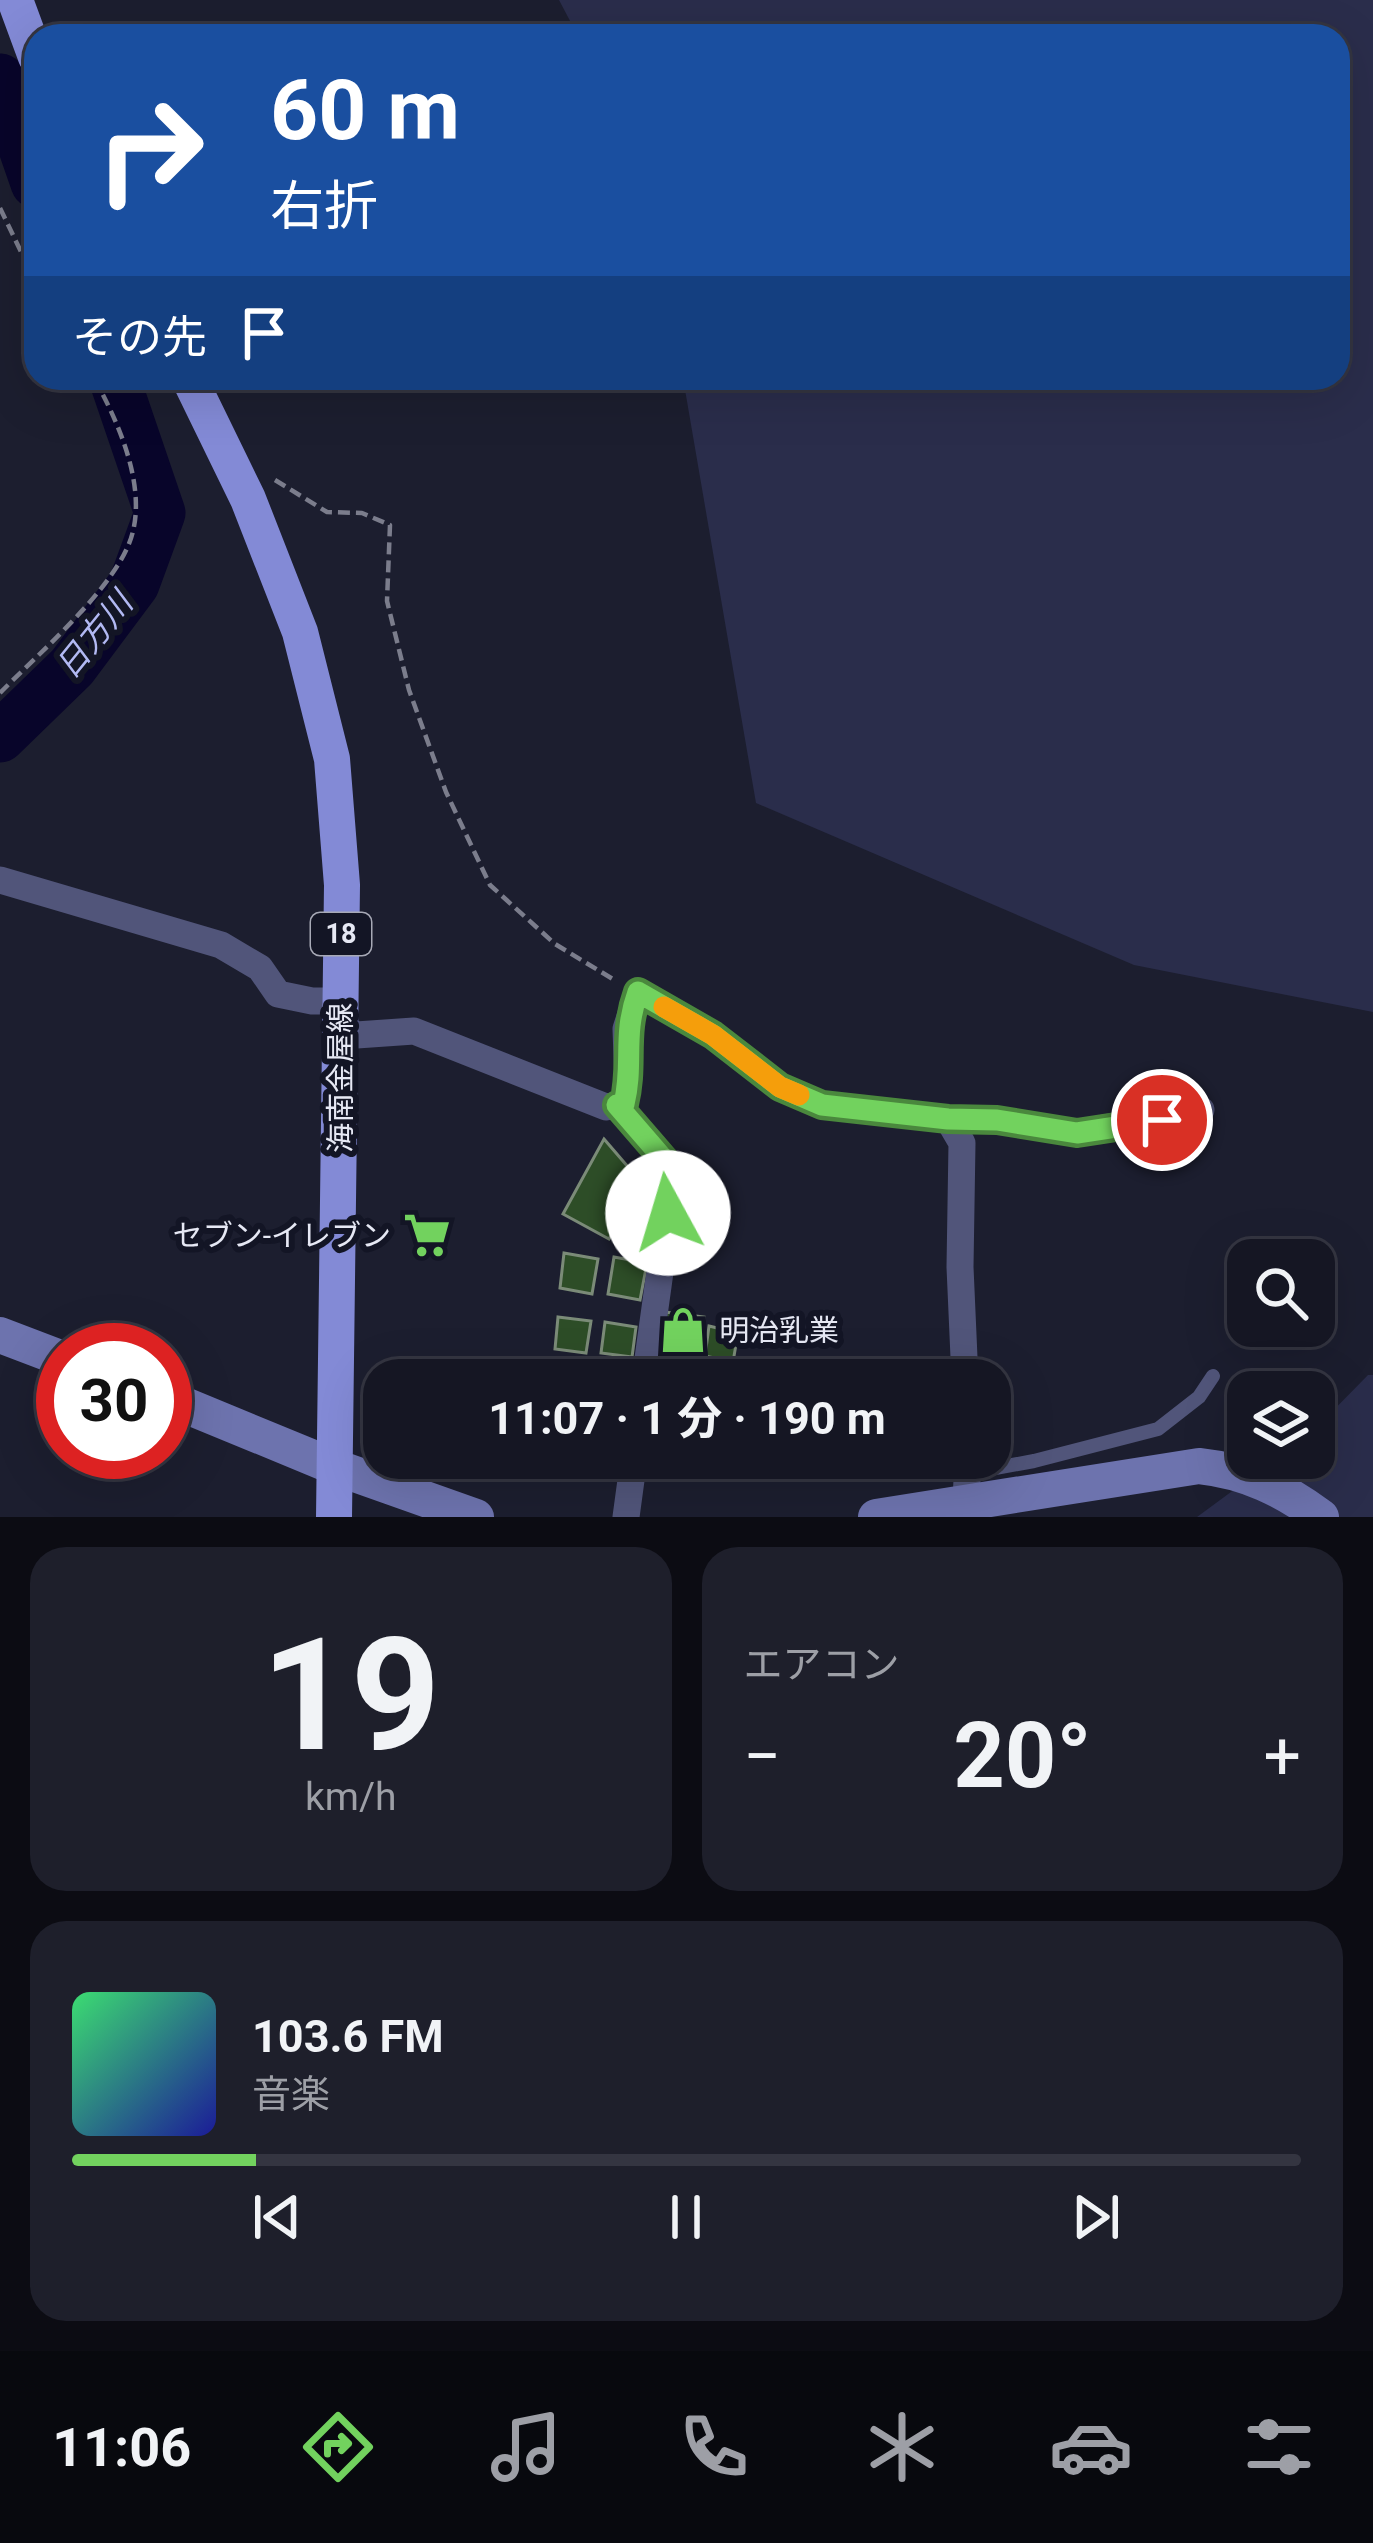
<!DOCTYPE html>
<html lang="ja">
<head>
<meta charset="utf-8">
<style>
  :root { --surface:#151623; --page:#1e1f2b; --text:#f1f3f6; --muted:#9d9fa6; --line:#343541; --accent:#72d25e }
  body { margin:0; font-family:Roboto,"Noto Sans JP",sans-serif; background:var(--page); color:var(--text); height:100vh; display:flex; flex-direction:column; font-size:45px; white-space:nowrap }
  * { box-sizing:border-box; margin:0 }
  p { font-size:39px; color:var(--muted) }
  .icon { flex:none; width:66px; height:66px; fill:none; stroke:currentColor; stroke-width:2; stroke-linecap:round; stroke-linejoin:round }
  .map { position:relative; height:1517px; overflow:hidden }
  .panel { display:flex; flex-direction:column; gap:30px; padding:30px; background:#0c0c13; flex:1 }
  .panel>* { flex:none }
  .banner { position:absolute; left:24px; top:24px; width:1326px; height:366px; border-radius:36px; box-shadow:0 12px 48px #0002,0 0 0 3px var(--line); background:#1a4fa0; color:#fff; overflow:hidden }
  .fabs { position:absolute; left:1227px; top:1239px; display:grid; gap:24px }
  .fabs a { display:grid; place-items:center; width:108px; height:108px; border-radius:24px; background:var(--surface); box-shadow:0 12px 48px #0002,0 0 0 3px var(--line); font-size:60px }
  .speed { position:absolute; left:36px; top:1323px; display:flex; gap:24px; font-size:60px; font-weight:700; text-align:center }
  .speed>* { display:grid; place-content:center; width:156px; height:156px; border-radius:50%; background:var(--surface); box-shadow:0 12px 48px #0002,0 0 0 3px var(--line); line-height:1 }
  .speed .limit { border:18px solid #d22; background:#fff; color:#111 }
  .pin { position:absolute; display:grid; place-items:center; width:102px; height:102px; color:#fff; margin:-51px; border:6px solid #fff; border-radius:50%; box-shadow:0 3px 12px #0007 }
  .me { position:absolute; width:132px; margin:-66px; rotate:354deg; stroke-linejoin:round; filter:drop-shadow(0 0 9px #0008) }
  .turn { display:flex; align-items:center; gap:42px; height:252px; padding:0 48px; font-size:54px }
  .turn .icon { width:156px; height:156px; stroke-width:2.5 }
  .turn b { display:block; font-size:84px; line-height:102px }
  .then { display:flex; align-items:center; height:114px; padding:0 48px; background:#0003; gap:24px; font-size:45px }
  .big { font-size:90px; font-weight:700; line-height:1.1 }
  .panel .widget { flex:1; display:flex; flex-direction:column; justify-content:center; gap:18px; min-width:0; padding:0 42px; border-radius:36px; background:var(--page) }
  .panel .dial { align-items:center; gap:0 }
  .dial b { font-size:156px; line-height:1 }
  .song { display:flex; align-items:center; gap:36px }
  .cover { width:144px; height:144px; border-radius:18px; background:linear-gradient(135deg,hsl(140 70% 55%),hsl(240 70% 35%)) }
  .played { height:12px; border-radius:6px; background:linear-gradient(90deg,var(--accent) 15%,var(--line) 15%) }
  .keys { display:flex; justify-content:space-around; direction:ltr }
  .heat { display:flex; justify-content:space-between; align-items:center; font-size:66px; direction:ltr }
  .panel .tiles { flex:1; display:grid; gap:30px; grid-template-columns:1fr 1fr }
  .widget:last-child { grid-column:span 2 }
  .trip { position:absolute; left:363px; top:1359px; width:648px; height:120px; border-radius:36px; background:var(--surface); box-shadow:0 12px 48px #0002,0 0 0 3px var(--line); font-weight:700; line-height:120px; text-align:center }
  .tab-bar { display:flex; height:192px; justify-content:space-around; align-items:center; background:#08090e; color:var(--muted) }
  .tab-bar .icon { width:84px; height:84px }
  .tab-bar .active { color:var(--accent) }
  .tab-bar b { font-size:54px; color:var(--text) }
  .map>svg:first-child { display:block }
  .green { fill:#2a2d4b }
  .lines { fill:none; stroke-linecap:round; stroke-linejoin:round }
  .river { stroke:#08052a; stroke-width:51 }
  .building { fill:#2d4d27; stroke:#7b8b78; stroke-width:3 }
  .path { stroke:#7b7d8c; stroke-width:4.5; stroke-dasharray:12 6; stroke-linecap:butt }
  .lane { stroke:#51557a; stroke-width:14 }
  .street { stroke:#51557a; stroke-width:27 }
  .secondary { stroke:#6d73ae; stroke-width:36 }
  .primary { stroke:#838ad6; stroke-width:36 }
  .route-casing { stroke:#4a883d; stroke-width:30 }
  .route { stroke:#72d25e; stroke-width:21 }
  .slow { stroke:#f59e0b; stroke-width:21 }
  .labels { text-anchor:middle; dominant-baseline:central; stroke-width:12; stroke-linejoin:round; paint-order:stroke }
  .shield { fill:#131525; stroke:#a7a9b6; stroke-width:3 }
  .shield-label { font-size:27px; font-weight:bold; fill:#e6e8f4 }
  .street-label { font-size:30px; fill:#e6e8f4; stroke:#131525 }
  .poi-label { font-size:30px; fill:#e6e8f4; stroke:#131525; text-anchor:end }
  .water-label { font-size:33px; font-style:italic; fill:#b2b9f3; stroke:#131525 }
</style>
</head>
<body>
<div class="map">
<svg width="1373" height="1517" viewBox="0 0 1373 1517">
  <rect width="100%" height="100%" fill="#1c1e2f"/>
  <!-- green -->
  <path class="green" d="M559,0H1373V1012L1134,965L756,803L683,378H1338V36H578Z
    M1368,1375H1373V1517H1197L1277,1458H1314V1430Z"/>
  <g class="lines">
    <!-- river -->
    <path class="river" d="M0,79L36,183
      M0,737L72,667L134,584L160,513L114,378"/>
  </g>
  <!-- building -->
  <path class="building" d="M604,1139L641,1182L609,1239L563,1214Z
    M564,1253L598,1259L592,1294L560,1288Z
    M614,1257L647,1263L640,1300L608,1294Z
    M665,1312L704,1317L700,1352L669,1348V1340L663,1339Z
    M558,1317L591,1321L586,1353L555,1349Z
    M605,1322L636,1327L632,1357L601,1353Z
    M709,1326L738,1333L733,1362L705,1356Z
    M657,1360L696,1368L694,1380H653Z"/>
  <g class="lines">
    <!-- path -->
    <path class="path" d="M0,208L36,283
      M275,480L327,512L362,513L390,525L387,601L409,690L446,792L490,885L555,944L616,981
      M0,693C38,654 107,595 128,546C151,494 119,423 94,378"/>
    <!-- lane -->
    <path class="lane" d="M968,1473L1034,1461L1158,1429L1199,1397L1213,1376"/>
    <!-- street -->
    <path class="street" d="M0,880L221,945L260,968L278,994L312,1001H340
      M342,1036L414,1031L606,1107L624,1104L628,1085L626,1029L638,992L713,1035L780,1087L822,1105L948,1119L962,1143L960,1267L965,1380
      M617,1105L674,1171L645,1380
      M948,1119L997,1120L1077,1133L1201,1110
      M966,1501L968,1458
      M626,1517L634,1458"/>
    <!-- secondary -->
    <path class="secondary" d="M0,1335L63,1359
      M165,1397L335,1467L476,1517
      M876,1517L1199,1466C1246,1471 1283,1489 1321,1517"/>
    <!-- primary -->
    <path class="primary" d="M15,0L36,57
      M189,378L248,499L300,632L332,759L342,885L334,1517"/>
  </g>
  <g class="lines">
    <defs>
      <path id="route" d="M668,1213L674,1171L617,1105L624,1104C634,1063 622,1036 638,992L713,1035L780,1087L822,1105L948,1119L997,1120L1077,1133L1162,1120"/>
    </defs>
    <!-- route casing -->
    <use href="#route" class="route-casing"/>
    <!-- route -->
    <use href="#route" class="route"/>
    <!-- slow -->
    <path class="slow" d="M664,1007L713,1035L780,1087L799,1095"/>
  </g>
  <!-- icons -->
  <defs>
    <symbol id="supermarket-bare" viewBox="-9 -9 18 18"><path d="M-6-5.5h2.5l.6 2H6L4.5 2H-2.5L-4.4-4H-6ZM-1.5 3.2a1.3 1.3 0 1 0 .1 0ZM3 3.2a1.3 1.3 0 1 0 .1 0Z" fill="#72d25e" stroke="#131525" stroke-width="2.5" paint-order="stroke"/></symbol>
    <symbol id="shop-bare" viewBox="-9 -9 18 18"><path d="M-5-2.5h2.3a2.7 3.5 0 0 1 5.4 0H5L5.5 6h-11ZM-1.5-2.5h3a1.5 2.3 0 0 0-3 0Z" fill="#72d25e" stroke="#131525" stroke-width="2.5" paint-order="stroke"/></symbol>
  </defs>
  <g fill-rule="evenodd">
    <use href="#supermarket-bare" x="394" y="1202" width="66" height="66"/>
    <use href="#shop-bare" x="650" y="1297" width="66" height="66"/>
  </g>
  <g class="labels">
    <!-- shield labels -->
    <rect class="shield" x="311" y="913" width="60" height="42" rx="9"/>
    <g class="shield-label">
      <text x="341" y="934">18</text>
    </g>
    <!-- street labels -->
    <g class="street-label">
      <text transform="translate(340 1078) rotate(-90)">海南金屋線</text>
    </g>
    <!-- poi labels -->
    <g class="poi-label">
      <text x="391" y="1235">セブン-イレブン</text>
      <text x="719" y="1330" text-anchor="start">明治乳業</text>
    </g>
    <!-- water labels -->
    <g class="water-label">
      <text transform="translate(94 635) rotate(-51)">日方川</text>
    </g>
  </g>
</svg>
<div class="fabs">
<a><svg class="icon" aria-label="search" viewBox="0 0 24 24"><circle cx="10" cy="10" r="6"/><path d="M15 15l6 6"/></svg></a>
<a><svg class="icon" aria-label="layers" viewBox="0 0 24 24"><path d="M12 4l9 5-9 5-9-5zM3 14l9 5 9-5"/></svg></a>
</div>
<div class="speed"><div class="limit">30</div></div>
<div class="pin" style="left:1162px;top:1120px;background:#d93025"><svg class="icon" aria-label="arrive" viewBox="0 0 24 24"><path d="M6 21V4h12l-3 4 3 4H6"/></svg></div>
<svg class="me" style="left:668px;top:1213px" viewBox="-20 -20 40 40"><circle r="19" fill="#fff"/><path d="M0-13L10 11 0 6-10 11z" fill="#72d25e"/></svg>
<div class="trip">11:07 · 1 分 · 190 m</div>
<div class="banner">
<div class="turn"><svg class="icon" aria-label="right" viewBox="0 0 24 24"><path d="M7 20v-9h11M14 6l5 5-5 5"/></svg><div><b>60 m</b>右折</div></div>
<div class="then">その先<svg class="icon" aria-label="arrive" viewBox="0 0 24 24"><path d="M6 21V4h12l-3 4 3 4H6"/></svg></div>
</div>
</div>
<section class="panel">
<div class="tiles">
<div class="widget dial"><b>19</b><p>km/h</p></div>
<div class="widget"><p>エアコン</p>
<div class="heat"><a>−</a><b class="big">20°</b><a>+</a></div>
</div>
<div class="widget">
<div class="song"><i class="cover"></i><div><b>103.6 FM</b><p>音楽</p></div></div>
<div class="played"></div>
<div class="keys"><svg class="icon" aria-label="previous" viewBox="0 0 24 24"><path d="M18 5L8 12l10 7zM5 5v14"/></svg><svg class="icon" aria-label="pause" viewBox="0 0 24 24"><path d="M8 5v14M16 5v14"/></svg><svg class="icon" aria-label="next" viewBox="0 0 24 24"><path d="M6 5l10 7-10 7zM19 5v14"/></svg></div>
</div>
</div>
</section>
<nav class="tab-bar">
<b>11:06</b>
<svg class="icon active" aria-label="directions" viewBox="0 0 24 24"><path d="M12 3l9 9-9 9-9-9zM9 14v-3h6M13 9l2 2-2 2"/></svg>
<svg class="icon" aria-label="music" viewBox="0 0 24 24"><path d="M9 18V5l10-2v13"/><circle cx="6" cy="18" r="3"/><circle cx="16" cy="16" r="3"/></svg>
<svg class="icon" aria-label="phone" viewBox="0 0 24 24"><path d="M5 4h4l2 5-3 2q2 4 5 5l2-3 5 2v4C11 20 4 13 5 4z"/></svg>
<svg class="icon" aria-label="climate" viewBox="0 0 24 24"><path d="M12 3v18M4 7l16 10M4 17L20 7"/></svg>
<svg class="icon" aria-label="car" viewBox="0 0 24 24"><path d="M5 17H2v-5l4-1 3-4h7l3 4 3 1v5h-3M9 17h6M6 11h13"/><circle cx="7" cy="17" r="2"/><circle cx="17" cy="17" r="2"/></svg>
<svg class="icon" aria-label="filters" viewBox="0 0 24 24"><path d="M4 7h16M4 17h16"/><circle cx="9" cy="7" r="2"/><circle cx="15" cy="17" r="2"/></svg>
</nav>
</body>
</html>
